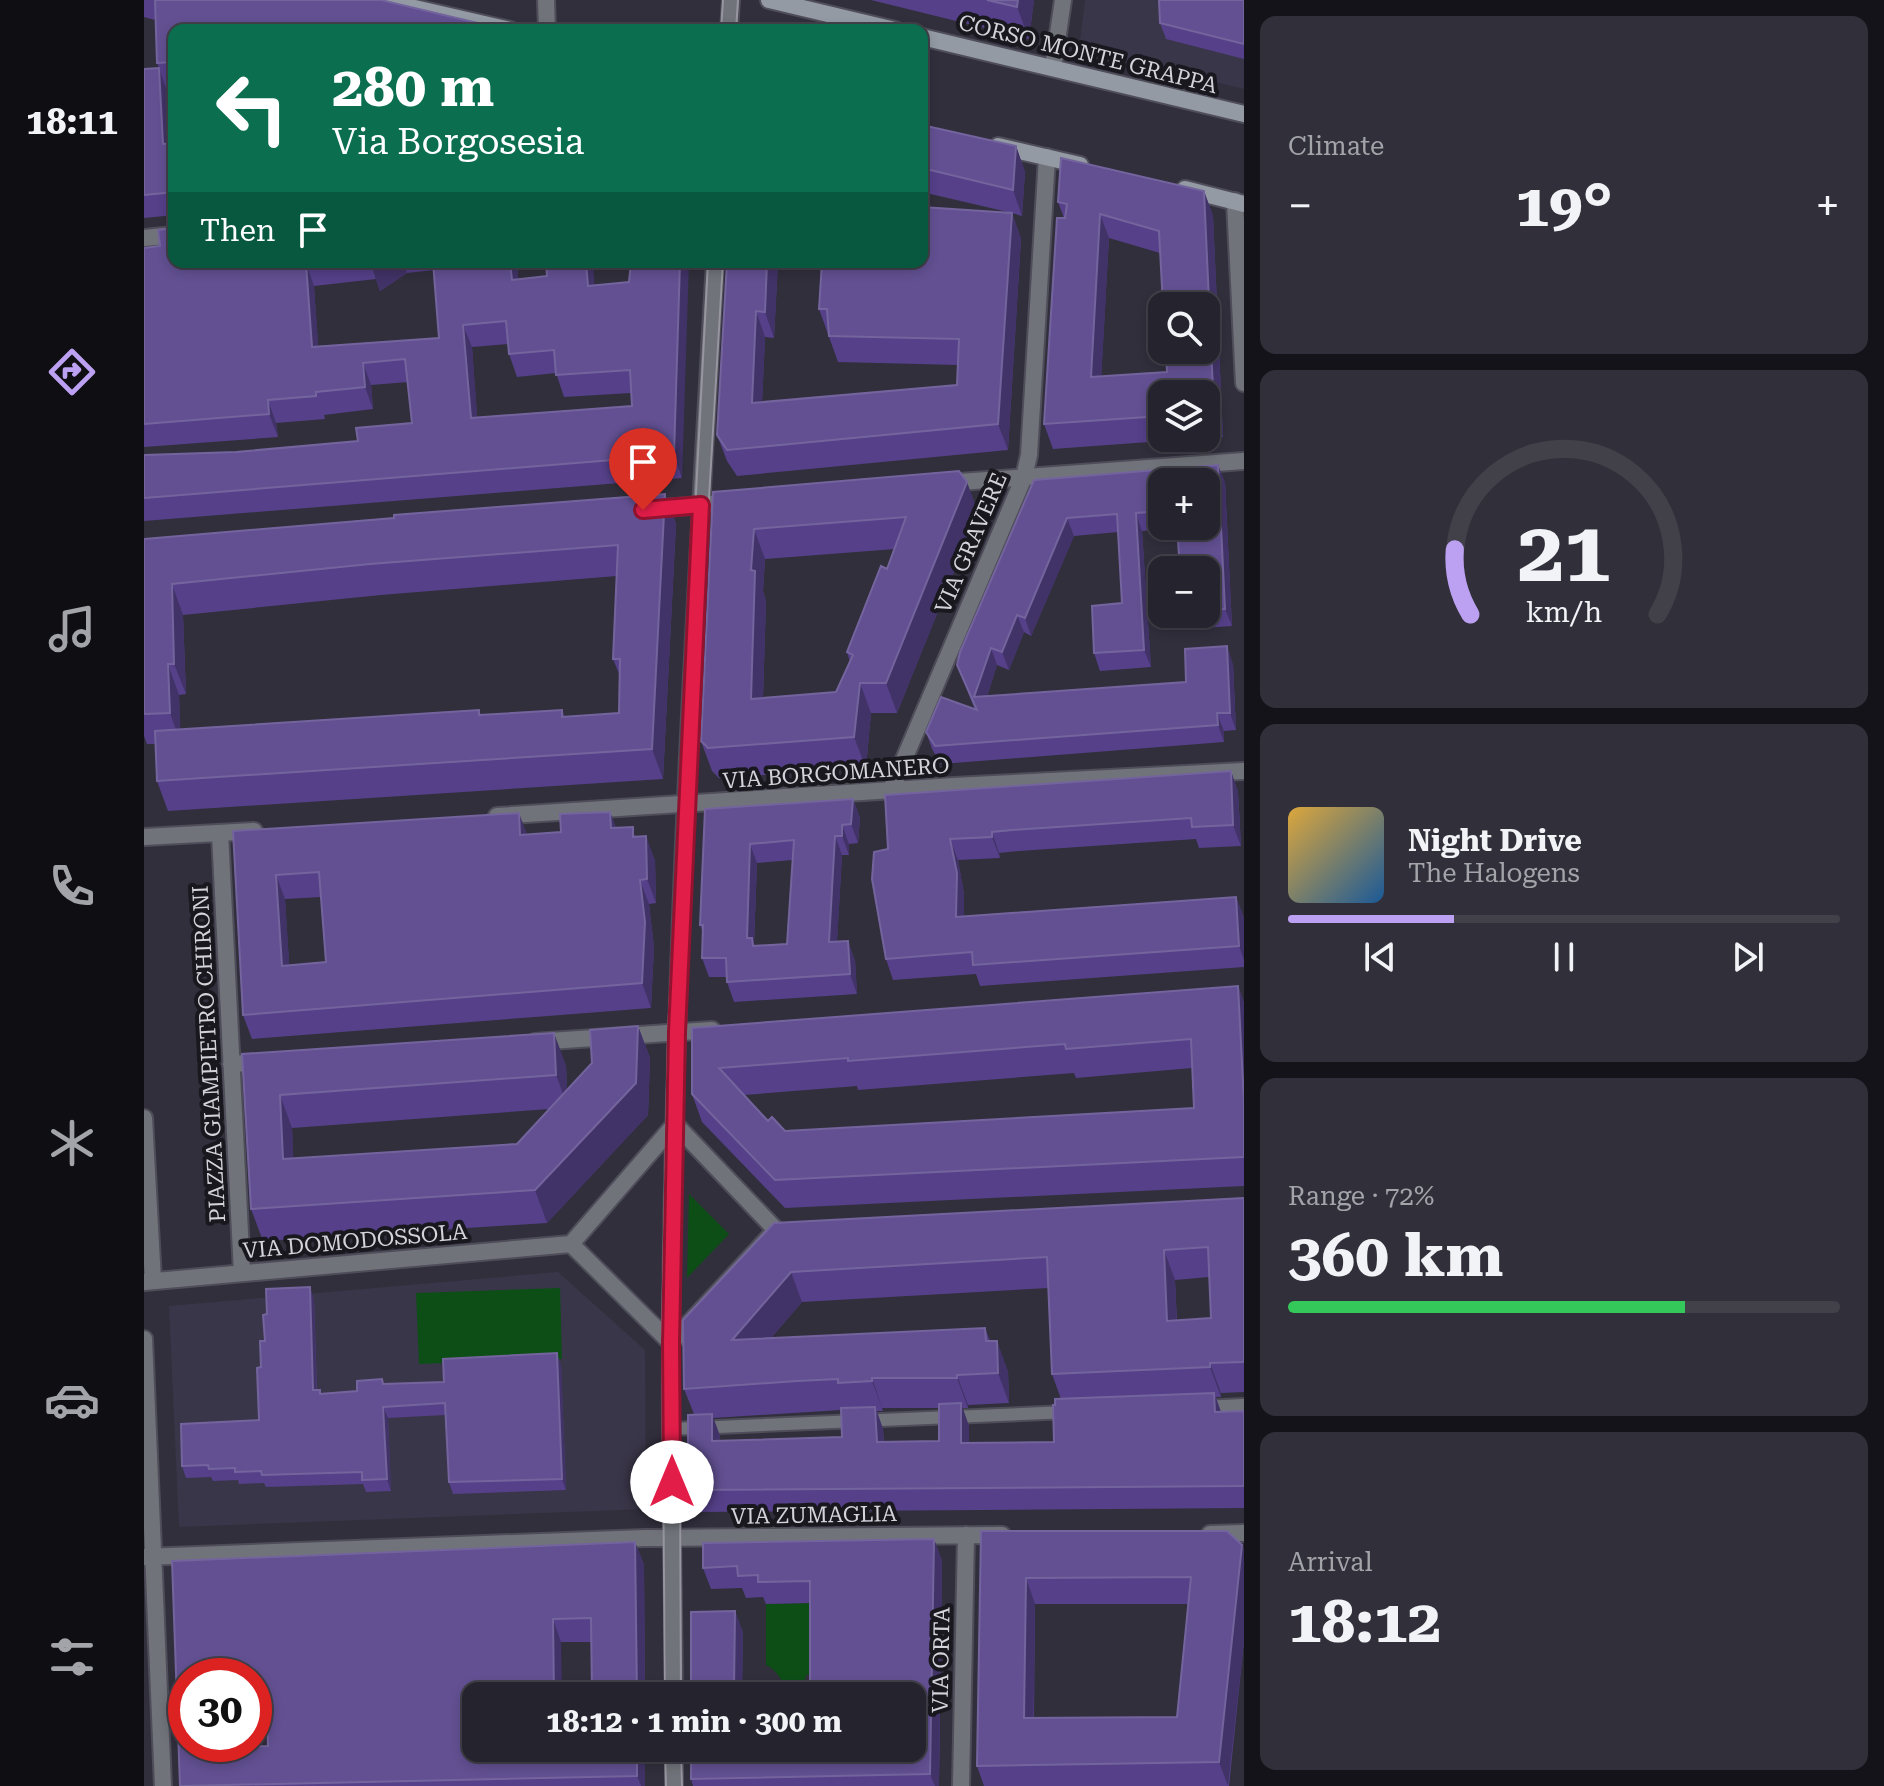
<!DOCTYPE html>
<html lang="en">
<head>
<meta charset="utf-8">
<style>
  :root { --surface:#25232d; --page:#312f39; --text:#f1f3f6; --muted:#a3a4aa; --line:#424049; --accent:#bca0f2 }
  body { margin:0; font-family:"Roboto Serif",serif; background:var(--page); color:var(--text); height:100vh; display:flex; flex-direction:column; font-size:30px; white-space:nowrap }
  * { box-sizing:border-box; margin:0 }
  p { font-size:26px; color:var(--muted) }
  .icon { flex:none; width:44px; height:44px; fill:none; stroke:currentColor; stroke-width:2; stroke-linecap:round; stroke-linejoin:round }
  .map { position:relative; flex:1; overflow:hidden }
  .panel { display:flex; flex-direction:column; gap:16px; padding:16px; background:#141319; width:640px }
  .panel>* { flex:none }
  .hud { position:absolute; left:24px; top:24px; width:760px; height:244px; border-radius:16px; box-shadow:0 4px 12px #0003,0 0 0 2px var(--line); background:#0b6e4f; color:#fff; overflow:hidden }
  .buttons { position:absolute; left:1004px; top:292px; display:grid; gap:16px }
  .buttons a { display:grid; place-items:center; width:72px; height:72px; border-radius:16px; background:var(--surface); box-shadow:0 4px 12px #0003,0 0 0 2px var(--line); font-size:40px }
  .speed { position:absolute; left:24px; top:1658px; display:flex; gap:16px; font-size:40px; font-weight:700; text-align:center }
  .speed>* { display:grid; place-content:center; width:104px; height:104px; border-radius:50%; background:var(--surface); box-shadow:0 4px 12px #0003,0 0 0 2px var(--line); line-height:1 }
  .speed .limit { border:12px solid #d22; background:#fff; color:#111 }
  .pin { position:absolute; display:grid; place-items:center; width:68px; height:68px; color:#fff; margin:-82px -34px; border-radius:50% 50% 50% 0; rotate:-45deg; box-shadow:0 0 8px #0007 }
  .pin .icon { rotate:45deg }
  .me { position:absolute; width:88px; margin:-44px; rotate:0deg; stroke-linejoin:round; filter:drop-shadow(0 0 6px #0008) }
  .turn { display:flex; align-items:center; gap:28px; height:168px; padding:0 32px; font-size:36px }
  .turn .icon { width:104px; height:104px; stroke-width:2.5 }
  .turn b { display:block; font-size:56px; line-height:68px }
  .then { display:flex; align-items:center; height:76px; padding:0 32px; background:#0003; gap:16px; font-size:30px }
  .big { font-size:60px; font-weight:700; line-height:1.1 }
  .panel .widget { flex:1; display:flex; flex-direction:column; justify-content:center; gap:12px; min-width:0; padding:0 28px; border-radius:16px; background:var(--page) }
  .panel .dial { align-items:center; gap:0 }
  .dial svg { height:208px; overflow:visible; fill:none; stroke:var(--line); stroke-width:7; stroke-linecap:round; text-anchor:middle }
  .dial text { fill:var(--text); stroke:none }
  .song { display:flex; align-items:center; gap:24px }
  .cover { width:96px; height:96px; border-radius:12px; background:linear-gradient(135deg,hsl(40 70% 55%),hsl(210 70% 35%)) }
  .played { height:8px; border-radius:4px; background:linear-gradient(90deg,var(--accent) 30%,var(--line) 30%) }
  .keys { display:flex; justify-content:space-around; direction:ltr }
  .heat { display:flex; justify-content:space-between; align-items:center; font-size:44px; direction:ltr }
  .charge { height:12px; border-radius:6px; background:linear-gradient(90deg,#34c759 72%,var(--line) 0) }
  .trip { position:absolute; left:318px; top:1682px; width:464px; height:80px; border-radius:16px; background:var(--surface); box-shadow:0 4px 12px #0003,0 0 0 2px var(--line); font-weight:700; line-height:80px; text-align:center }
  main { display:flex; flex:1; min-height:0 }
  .menu { display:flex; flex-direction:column; width:144px; justify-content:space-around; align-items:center; background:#0f0e12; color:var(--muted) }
  .menu .icon { width:56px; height:56px }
  .menu .active { color:var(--accent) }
  .menu b { font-size:36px; color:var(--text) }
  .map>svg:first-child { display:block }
  .built { fill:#3a3649 }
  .green { fill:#0d4e17 }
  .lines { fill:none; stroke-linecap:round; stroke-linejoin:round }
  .lane-casing { stroke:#4e4d59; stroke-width:16 }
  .street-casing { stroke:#4e4d59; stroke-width:20 }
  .secondary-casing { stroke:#4e4d59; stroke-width:20 }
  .lane { stroke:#70747a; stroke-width:12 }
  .street { stroke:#70747a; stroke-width:16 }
  .secondary { stroke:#939aa3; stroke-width:16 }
  .tram { stroke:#97959f; stroke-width:2 }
  .wall { fill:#554089; fill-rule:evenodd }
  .shaded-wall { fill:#413367 }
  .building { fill:#625092; stroke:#74649d; stroke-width:2; fill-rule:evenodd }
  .route-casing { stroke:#92132f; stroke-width:20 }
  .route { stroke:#e11d48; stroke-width:14 }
  .labels { text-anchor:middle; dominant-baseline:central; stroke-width:8; stroke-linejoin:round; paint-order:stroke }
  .street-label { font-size:22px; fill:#d4d3db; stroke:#19181e }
</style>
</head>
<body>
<main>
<nav class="menu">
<b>18:11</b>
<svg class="icon active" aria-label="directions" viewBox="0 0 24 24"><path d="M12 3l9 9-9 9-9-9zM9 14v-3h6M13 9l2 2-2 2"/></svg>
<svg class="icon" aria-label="music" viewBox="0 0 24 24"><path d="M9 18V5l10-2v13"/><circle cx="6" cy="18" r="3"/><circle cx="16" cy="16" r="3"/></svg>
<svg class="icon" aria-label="phone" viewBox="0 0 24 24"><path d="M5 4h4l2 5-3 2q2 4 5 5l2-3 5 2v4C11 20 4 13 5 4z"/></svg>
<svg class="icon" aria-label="climate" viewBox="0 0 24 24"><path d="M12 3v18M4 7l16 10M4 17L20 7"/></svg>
<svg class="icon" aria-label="car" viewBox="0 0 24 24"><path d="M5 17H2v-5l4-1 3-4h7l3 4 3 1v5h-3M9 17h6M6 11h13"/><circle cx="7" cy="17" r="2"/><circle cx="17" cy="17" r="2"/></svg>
<svg class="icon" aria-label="filters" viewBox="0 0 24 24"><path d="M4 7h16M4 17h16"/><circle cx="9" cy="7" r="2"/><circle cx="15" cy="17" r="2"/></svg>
</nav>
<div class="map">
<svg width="1100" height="1786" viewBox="0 0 1100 1786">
  <rect width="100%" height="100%" fill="#312f3c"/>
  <!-- built -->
  <path class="built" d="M941,0H1100V89L935,49Z
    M414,1272L501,1350L502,1509L35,1527L25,1306Z"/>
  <!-- green -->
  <path class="green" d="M545,1194L585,1234L543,1278Z
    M416,1288L418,1359L275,1364L272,1293Z
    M673,1603L674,1675H662L658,1690L642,1689C637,1679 633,1670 622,1665V1604Z"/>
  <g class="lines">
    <defs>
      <path id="lane" d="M1058,1407L1100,1405
        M527,1429L924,1412"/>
      <path id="street" d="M402,0L403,30
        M585,30L587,0
        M909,68L919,0
        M1091,201L1100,383
        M0,238L30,235
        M802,483L1100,461
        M508,509L568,504
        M747,790L880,477L885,455L903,157
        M353,816L810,786L1100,771
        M76,833L98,1273
        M0,837L110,831
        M391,1042L568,1030
        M87,1064L121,1062
        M0,1118L9,1281
        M531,1124L632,1230L527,1343L427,1244Z
        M0,1282L427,1244
        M0,1339L19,1786
        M1066,1534L1100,1533
        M0,1557L501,1538L858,1535
        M530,1696C529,1578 526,1460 527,1343C529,982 550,622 571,262
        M530,1748V1786
        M817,1786L822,1535"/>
      <path id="secondary" d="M236,0L366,30
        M625,0L751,30
        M778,37L1100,114
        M854,146L936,165
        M1041,189L1100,204"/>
    </defs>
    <!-- lane casing -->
    <use href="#lane" class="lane-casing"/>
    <!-- street casing -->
    <use href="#street" class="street-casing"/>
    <!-- secondary casing -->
    <use href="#secondary" class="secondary-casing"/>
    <!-- lane -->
    <use href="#lane" class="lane"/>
    <!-- street -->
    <use href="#street" class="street"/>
    <!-- secondary -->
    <use href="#secondary" class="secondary"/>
    <!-- tram -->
    <path class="tram" d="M577,30L579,0
      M592,30L594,0
      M521,1696L518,1333L524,1032L564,262
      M537,1696C536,1475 534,1254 540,1033C547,776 564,519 579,262
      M521,1748L522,1786
      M537,1748L538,1786"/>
  </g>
  <!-- wall -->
  <path class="wall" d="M0,0H237L30,30V91H23L26,143H30V215L0,218V69L15,68L13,63L11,20L0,17Z
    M727,0H890L885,39Z
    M1100,0V59L1022,39L1016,23Z
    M778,125L872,146L881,172L878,216L868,213L877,239L864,450L593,476L583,461L573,435L583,262H634L630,338L621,337L618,402L813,385L814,365L694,362L675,309L868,213L778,192Z
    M1060,191L1069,216L1079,437L1062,438V394H1018V438H1060L909,449L900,424L920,218L914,202ZM965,238L1016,253L1023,372L957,377Z
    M0,248L30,262H373L374,279L450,285L485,282L538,478L0,521V455L92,452L214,441L268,423L264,382L227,385L229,409L180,415L181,419L132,423L134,437L0,447ZM290,270L295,338L174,346L170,286L232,279L236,291L263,273ZM364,344L365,354L373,377L412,373L420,397L487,393L488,406L333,417L328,347Z
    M890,480L1081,482L1088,626L1045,629L1039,614H1062V570L1033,528L998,531L1007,667L956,671L950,653L978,603L974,532L930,536L887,636L880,632L865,670L853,665L843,697L1042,682L1089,664L1092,730L1080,731V742L797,764L788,749L782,732L831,710L813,665ZM1018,482L1062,526H1018Z
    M569,492L834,512L753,713H727L722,768L575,778L568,771L557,741ZM751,549L743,569L703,652L706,662L692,692L619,698L622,601L619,591L621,559Z
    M521,494L532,524L519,779L24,811L13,781L11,744H3L0,736V539ZM473,576L469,659L476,676L475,713L421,717L418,710L337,715L335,710L36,729L35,695L42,694L39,615L237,595Z
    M1087,771L1094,792L1097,846L1055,848L1052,839L875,851L855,853L856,858L814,860L820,894V916L1092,897L1100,918V967L836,986L832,974L749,980L742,959L730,852Z
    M709,799L716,818L714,843L705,844V855H698L693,941L711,960L713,994L590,1002L583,982V977H565L558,958L559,933L556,925L561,809ZM649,860L643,944L611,946L610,943L613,863Z
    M466,812L472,828L493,836L511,860L512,903L505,904L510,947L507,1008L108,1039L99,1015L89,831L383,835L417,832ZM177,897L182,962L145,965L141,899Z
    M1094,986L1100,1003V1186L641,1208L558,1122L548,1094V1028ZM1048,1068L1050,1108L641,1131L624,1121L600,1095L713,1086L714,1090L930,1073L932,1078Z
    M494,1026L506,1058L504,1115L403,1223L119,1241L107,1209L98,1054L422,1065L423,1090ZM405,1109L373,1144L149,1158L148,1128Z
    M1100,1198V1392L1077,1393V1397H1072L1077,1412L1100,1411V1508L552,1512L544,1490L550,1414L540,1389L630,1223ZM1065,1277L1067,1318L1033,1320L1031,1280ZM904,1288L908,1374L917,1399L911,1405L910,1442L825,1443V1426L818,1408H824V1405L865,1403L864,1371L846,1341L841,1328L627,1338L658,1302ZM738,1408H795V1441L740,1442L739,1429L733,1411H739ZM697,1410L698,1437L576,1441V1436L569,1418Z
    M170,1299L173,1390H176L177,1393L213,1391L240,1384L300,1382L417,1365L422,1490L309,1494L305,1482L301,1415L244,1418L247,1491L222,1492L219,1484L122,1487L120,1483L95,1484L94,1480L69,1481L67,1477L42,1478L38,1466L115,1420L117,1367L123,1314Z
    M837,1531L1098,1545L1100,1551V1641L1085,1786H840L833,1766ZM891,1604H1044L1033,1717L890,1718Z
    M790,1539L798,1561L795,1786H549L547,1779V1696L591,1611L599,1633L598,1687L666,1686V1603L622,1604L619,1597L602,1598L598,1588L567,1589L559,1568Z
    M491,1542L500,1565L501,1696H448V1642H417L332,1748H501V1786H36L28,1561ZM110,1676V1734L123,1733L124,1746H83V1744H42Z"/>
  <!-- shaded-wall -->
  <path class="shaded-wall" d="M874,0H890L885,39L873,7Z
    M15,68L23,91L27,167L19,144Z
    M872,146L881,172L878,216L869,190Z
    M1060,191L1069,216L1079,437L1070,412Z
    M868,213L877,239L864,450L854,424Z
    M956,214L965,238L956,402L947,377Z
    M237,262H259L263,273L236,291L228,268Z
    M366,262H373L376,302L368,280Z
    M442,262H449L452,309L444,286Z
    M536,262H545L538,478L530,455Z
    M623,262H634L630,338L621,312Z
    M162,263L170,286L176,369L168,347Z
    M612,311L621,337L617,429L608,403Z
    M319,325L328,347L335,440L327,418Z
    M219,363L227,385L229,409L221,387Z
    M124,400L132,423L134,437L125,414Z
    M1074,465L1081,482L1088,626L1081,609Z
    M823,482L834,512L753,713L742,683Z
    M521,494L532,524L519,779L508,749Z
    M992,513L998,531L1007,667L1000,650Z
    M923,518L930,536L887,636L881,618Z
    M610,529L621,559L619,591L622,601L618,729L607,699V570Z
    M28,584L39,615L42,694L30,664Z
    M873,615L880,632L865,670L858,652Z
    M1083,646L1089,664L1092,730L1086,713Z
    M847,648L853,665L837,715L830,697Z
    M24,664L35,695L37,744L26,713Z
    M716,683L727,713L722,768L710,737Z
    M1073,713L1080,731V742L1074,725Z
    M1087,771L1094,792L1097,846L1089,825Z
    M709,799L716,818L714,843L707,824Z
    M466,812L475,836L467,828Z
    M375,813L384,837L376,835Z
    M698,825L705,844V855L698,836Z
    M848,832L855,853L856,858L848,837Z
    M502,836L511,860L512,903L503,879Z
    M691,836L698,855L692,961L685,942Z
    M806,839L814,860L820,894V938L812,917Z
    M606,844L613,863L610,943L615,957L603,938Z
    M132,875L141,899L147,990L138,966Z
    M496,880L505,904L510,947L507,1008L498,983Z
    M1092,897L1100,918V960L1095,946Z
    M704,941L711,960L713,994L706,974Z
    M1094,986L1100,1003V1101Z
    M494,1026L506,1058L504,1115L403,1223L391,1190Z
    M410,1033L422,1065L424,1107L412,1075Z
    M136,1095L148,1128L151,1191L139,1159Z
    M1020,1250L1031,1280L1034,1351L1023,1321Z
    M647,1272L658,1302L599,1370L588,1340Z
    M166,1287L170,1299L173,1402L169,1390Z
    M853,1341L864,1371L865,1403L854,1373Z
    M413,1353L417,1365L422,1490L418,1479Z
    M1066,1363L1077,1393V1397L1066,1367Z
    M813,1375L824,1405V1408L813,1378Z
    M728,1378L739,1411L728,1381Z
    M1070,1393L1078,1415L1071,1412Z
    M817,1403L825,1426V1466L817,1443Z
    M239,1407L244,1418L247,1491L243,1479Z
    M731,1407L739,1429L741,1464L733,1442Z
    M568,1414L576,1436V1463L568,1441Z
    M790,1539L798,1561L795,1786H791L786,1774Z
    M491,1542L500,1565L501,1696H493Z
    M1098,1545L1100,1551V1641L1084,1786L1075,1762Z
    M882,1578L891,1604L889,1744L880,1718Z
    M591,1611L599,1633L598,1696L590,1687Z
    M409,1619L417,1642L418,1696H410Z
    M493,1748H501V1786H497L493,1776Z"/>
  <!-- building -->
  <path class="building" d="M11,0H237L363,30H30V62L13,63Z
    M843,0H874L873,7Z
    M1015,0H1100V44L1016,23Z
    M15,68L19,144L30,143V192L0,195V69Z
    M778,125L872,146L869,190L778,168Z
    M917,158L1060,191L1070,412L1062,413V394H1018V416L900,424L913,218H921L923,204L914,202ZM956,214L1015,231L1019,306H1062V350H1022L1023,372L947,377Z
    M778,207L868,213L854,424L583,450L573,435L583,262H623L621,312L612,311L608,403L813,385L815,339L685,336L683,309H675L678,262H778Z
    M30,228V262H170L162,263L168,347L295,338L289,262H366L368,280L403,276L402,262H442L444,286L485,282L487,262H536L530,455L0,498V455L92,452L214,441L212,428L268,423L261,359L219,363L221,387L172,392V396L124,400L125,414L0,424V248L16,246L14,230ZM362,321L365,354L410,350L412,375L486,370L488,406L327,418L319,325Z
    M227,262H237L228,268Z
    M1074,465L1081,609L1062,610V570H1036L1033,526H1062V482H1018V511L992,513L1000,650L950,653L948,606L978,603L973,514L923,518L881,618L873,615L858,652L847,648L830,697L1042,682L1041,649L1083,646L1086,713H1073L1074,725L791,746L782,732L797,697L833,710L813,665L816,652L890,480Z
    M815,471L823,482L742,683H716L710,737L564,748L557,741L569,492ZM762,517L743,569L737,566L703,652L709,655L692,692L607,699L611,571L607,570L610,529Z
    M521,494L508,749L13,781L11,731L335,710V715L418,710V717L475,713L476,659H469L474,545L226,564L28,584L30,664H24L26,713L0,714V539L250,518V515Z
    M1087,771L1089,825L1048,827L1047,818L868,830L848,832V837L806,839L813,873L812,917L1092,897L1095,946L829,965L828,952L742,959L728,879L730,852L744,849L741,795Z
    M709,799L707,824L698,825V836H691L685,942L704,941L706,974L583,982L582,958H558L559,925H556L561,809ZM650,840L643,944L609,946L608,938H603L606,844Z
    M466,812L467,828L489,827V837L502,836L503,879L496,880L501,922L498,983L99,1015L89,831L375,813L376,835L417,832L416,814ZM175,872L182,962L138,966L132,875Z
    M1094,986L1100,1101V1157L631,1180L548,1094V1028ZM1047,1039L1050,1108L641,1131L628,1117L624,1121L575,1068L704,1058V1061L921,1044L922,1049Z
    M494,1026L492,1083L391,1190L107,1209L98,1054L410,1033L412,1075L136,1095L139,1159L373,1144L448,1063L446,1030Z
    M1100,1198V1362L1066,1363V1367L908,1374L903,1257L647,1272L588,1340L841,1328L842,1341H853L854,1373L813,1375V1378H728V1381L694,1383V1379L653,1381L540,1389L539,1320L630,1223ZM1064,1247L1067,1318L1023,1321L1020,1250Z
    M166,1287L169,1390H176V1394L213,1391V1381L238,1379L239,1384L300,1382L299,1359L413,1353L418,1479L305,1482L301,1403L239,1407L243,1479L218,1480V1472L118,1475L117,1471L91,1472V1468L65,1469L64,1465L38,1466L37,1424L115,1420L113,1368L117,1367L116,1341H121L119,1315L123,1314L122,1289Z
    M1070,1393L1071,1412L1100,1411V1486L544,1490V1415L568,1414V1441L698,1437L697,1408L731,1407L733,1442L795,1441V1404L817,1403V1443L910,1442L909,1405H911V1399Z
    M837,1531H1083L1098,1545L1075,1762L833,1766ZM1047,1577L1033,1717L880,1718L882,1578Z
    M790,1539L786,1774L547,1779V1748H768V1696H547V1612L591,1611L590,1687L666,1686V1581L614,1582V1575L594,1576L593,1566L559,1568V1543Z
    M491,1542L493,1696H448L447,1618L409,1619L410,1696H332V1748H493V1776L36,1786L28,1561ZM42,1676H110V1710H123L124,1746L75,1747V1744H42Z"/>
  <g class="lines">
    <defs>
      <path id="route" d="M499,510L557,505L533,1032L527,1343L528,1482"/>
    </defs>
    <!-- route casing -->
    <use href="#route" class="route-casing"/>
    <!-- route -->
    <use href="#route" class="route"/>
  </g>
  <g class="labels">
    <!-- street labels -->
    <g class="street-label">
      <text transform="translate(944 54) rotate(14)">CORSO MONTE GRAPPA</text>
      <text transform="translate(827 543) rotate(-67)">VIA GRAVERE</text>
      <text transform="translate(692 773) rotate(-4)">VIA BORGOMANERO</text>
      <text transform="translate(65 1054) rotate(-93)">PIAZZA GIAMPIETRO CHIRONI</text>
      <text transform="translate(211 1241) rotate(-5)">VIA DOMODOSSOLA</text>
      <text transform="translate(670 1515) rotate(-1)">VIA ZUMAGLIA</text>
      <text transform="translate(797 1660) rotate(-89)">VIA ORTA</text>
    </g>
  </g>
</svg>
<div class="buttons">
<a><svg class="icon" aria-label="search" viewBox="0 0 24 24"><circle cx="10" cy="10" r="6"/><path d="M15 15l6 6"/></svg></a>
<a><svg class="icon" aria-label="layers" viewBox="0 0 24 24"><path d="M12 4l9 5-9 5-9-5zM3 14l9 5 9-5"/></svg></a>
<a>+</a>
<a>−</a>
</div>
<div class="speed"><div class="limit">30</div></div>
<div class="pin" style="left:499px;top:510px;background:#d93025"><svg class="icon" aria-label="arrive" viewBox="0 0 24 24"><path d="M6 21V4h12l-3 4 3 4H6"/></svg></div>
<svg class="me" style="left:528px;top:1482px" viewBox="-20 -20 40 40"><circle r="19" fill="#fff"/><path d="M0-13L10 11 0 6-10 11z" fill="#e11d48"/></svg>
<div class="trip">18:12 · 1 min · 300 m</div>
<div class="hud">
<div class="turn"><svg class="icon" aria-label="left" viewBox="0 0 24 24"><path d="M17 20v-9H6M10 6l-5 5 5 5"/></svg><div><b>280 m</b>Via Borgosesia</div></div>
<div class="then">Then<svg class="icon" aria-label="arrive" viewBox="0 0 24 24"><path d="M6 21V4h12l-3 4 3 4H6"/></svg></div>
</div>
</div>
<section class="panel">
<div class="widget"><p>Climate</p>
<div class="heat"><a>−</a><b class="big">19°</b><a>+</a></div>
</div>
<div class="widget dial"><svg viewBox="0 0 100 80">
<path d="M14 69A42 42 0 1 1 86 69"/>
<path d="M14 69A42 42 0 0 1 8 44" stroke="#bca0f2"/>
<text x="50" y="56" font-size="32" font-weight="700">21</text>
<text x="50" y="72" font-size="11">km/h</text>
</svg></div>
<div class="widget">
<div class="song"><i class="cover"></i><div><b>Night Drive</b><p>The Halogens</p></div></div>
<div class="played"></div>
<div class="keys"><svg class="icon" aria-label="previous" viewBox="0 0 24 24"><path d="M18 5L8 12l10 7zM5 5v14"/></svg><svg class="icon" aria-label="pause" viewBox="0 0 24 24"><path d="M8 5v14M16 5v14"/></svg><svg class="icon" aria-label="next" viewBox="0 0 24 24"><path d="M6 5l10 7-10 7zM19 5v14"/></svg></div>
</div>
<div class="widget"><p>Range · 72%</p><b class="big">360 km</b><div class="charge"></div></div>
<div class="widget"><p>Arrival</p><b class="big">18:12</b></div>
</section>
</main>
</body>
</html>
